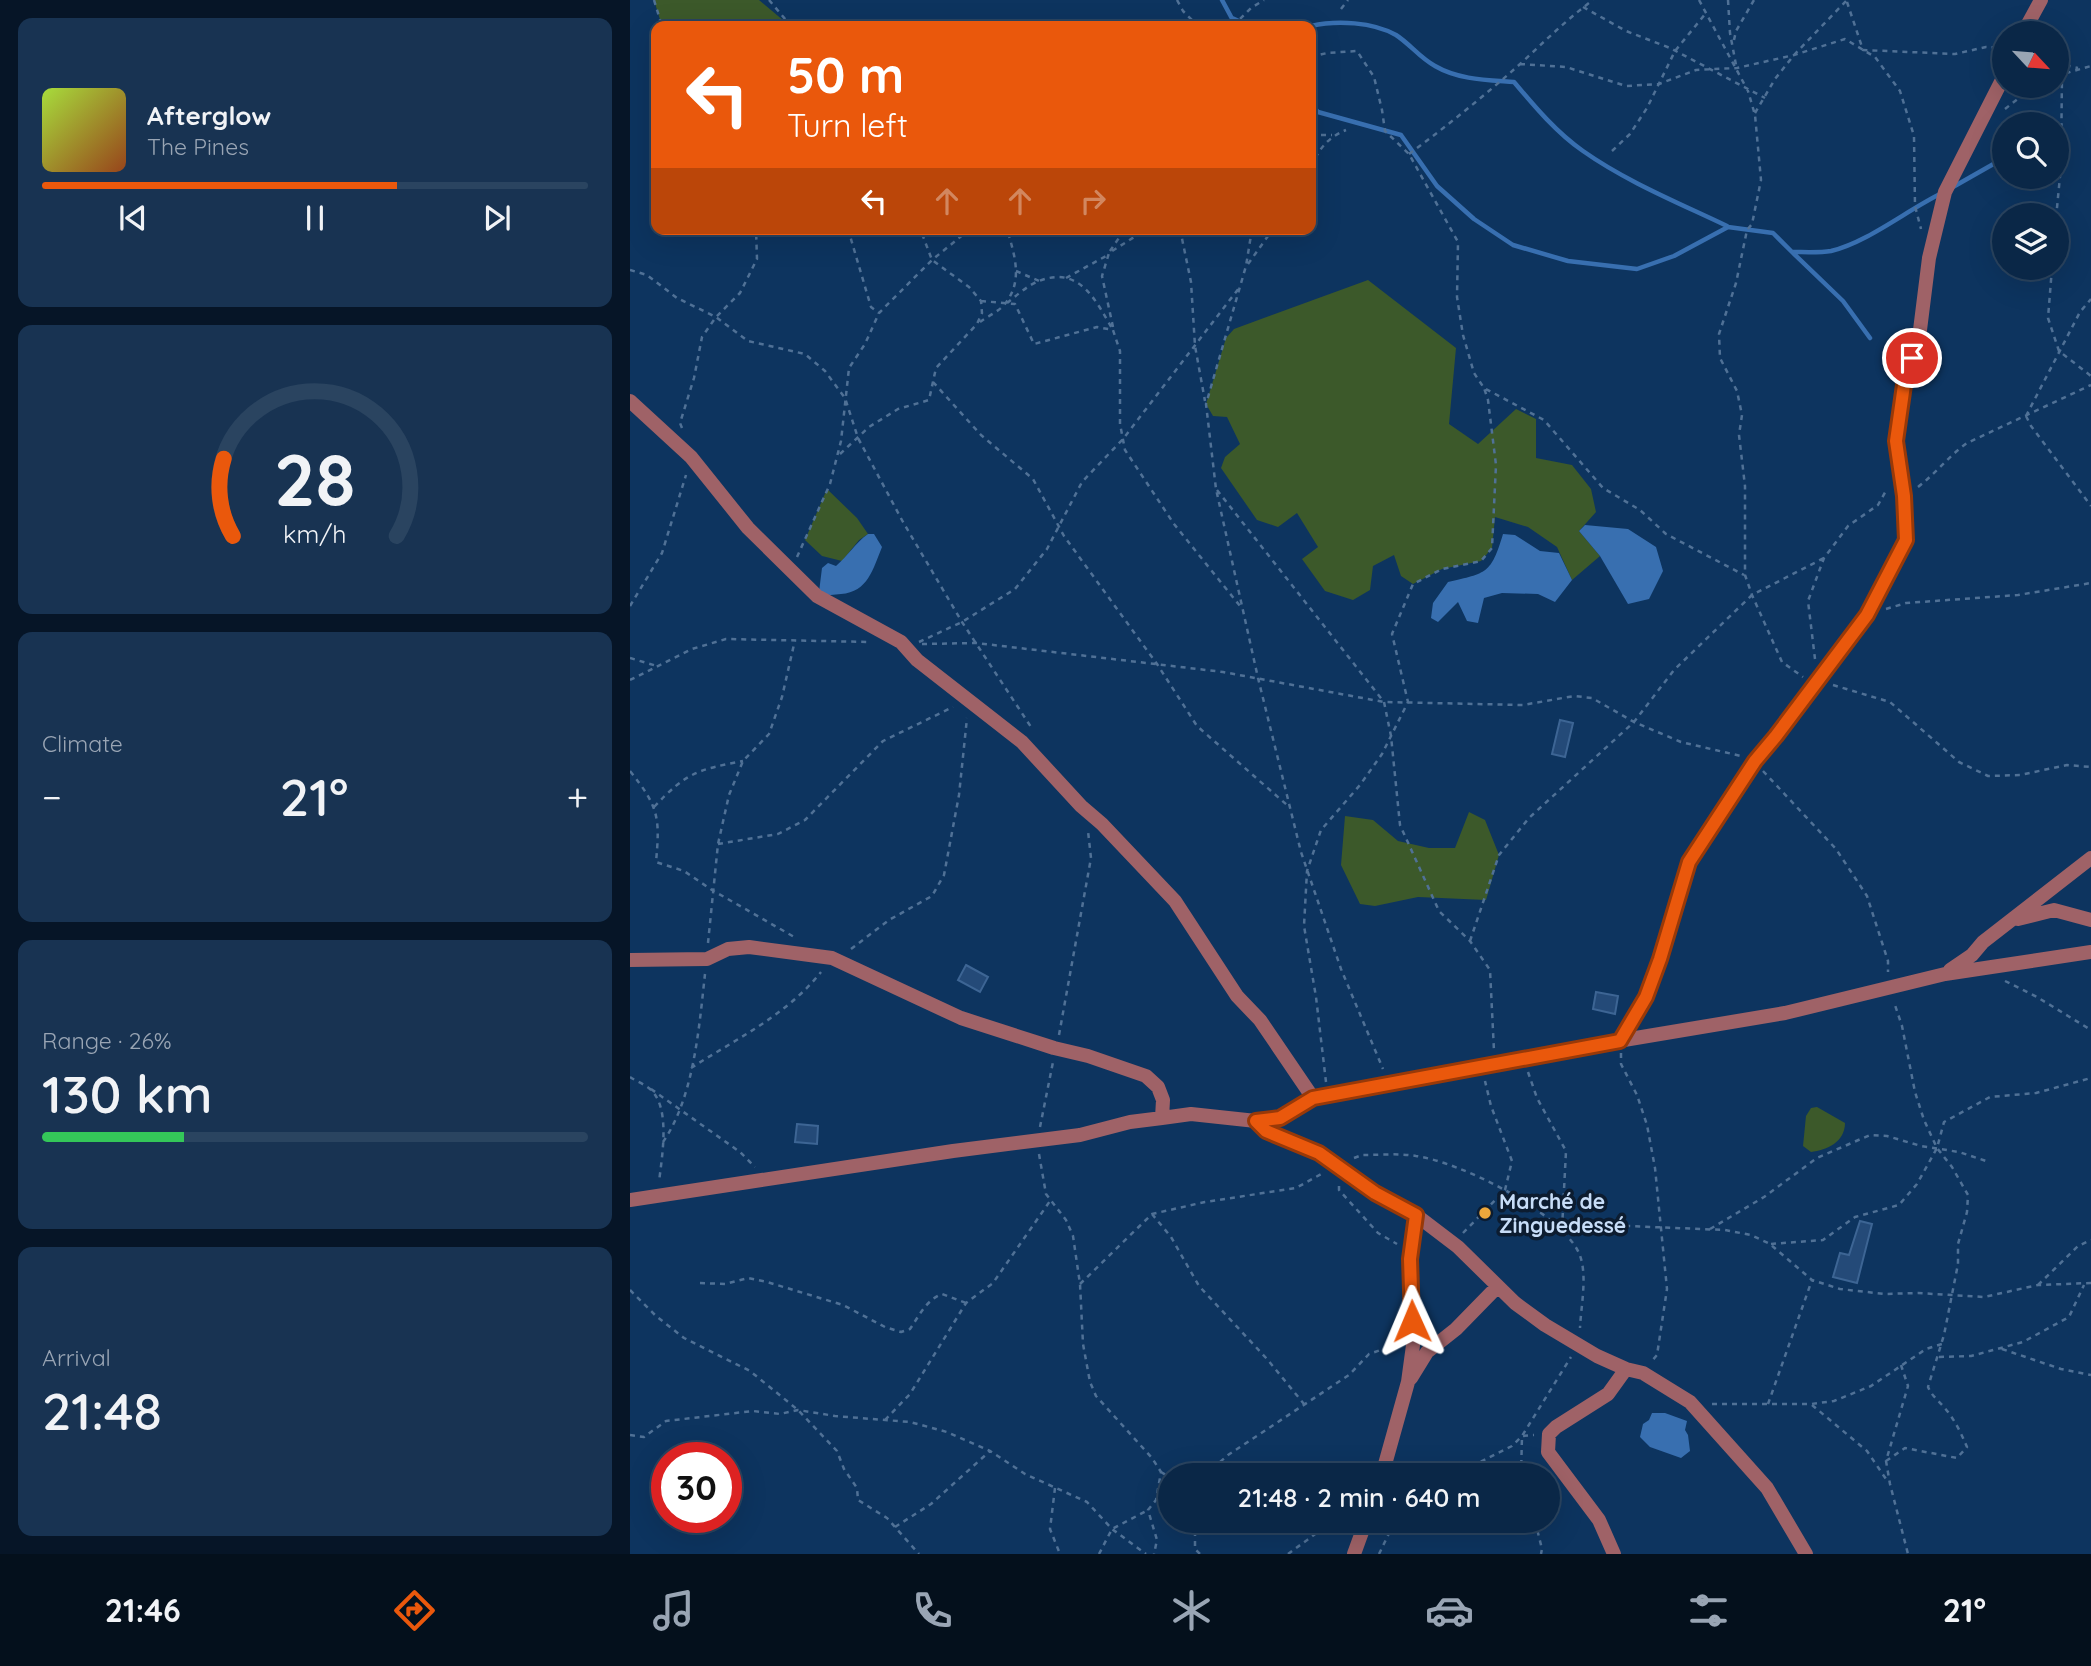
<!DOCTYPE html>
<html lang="en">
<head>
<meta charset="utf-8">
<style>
  :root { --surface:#0a2747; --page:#183352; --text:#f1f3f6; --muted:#99a5b4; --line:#2a4460; --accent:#ea580c }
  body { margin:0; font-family:Quicksand,sans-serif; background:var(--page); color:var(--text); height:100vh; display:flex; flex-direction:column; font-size:26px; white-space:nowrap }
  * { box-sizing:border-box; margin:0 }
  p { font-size:23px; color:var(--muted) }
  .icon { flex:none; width:38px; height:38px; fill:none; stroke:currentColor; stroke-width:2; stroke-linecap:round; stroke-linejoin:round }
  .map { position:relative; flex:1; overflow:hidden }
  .panel { display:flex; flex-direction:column; gap:18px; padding:18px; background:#061527; width:630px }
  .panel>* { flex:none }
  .hud { position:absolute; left:21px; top:21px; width:665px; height:214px; border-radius:14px; box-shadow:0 7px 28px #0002,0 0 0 2px var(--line); background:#ea580c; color:#fff; overflow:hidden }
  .needle { width:46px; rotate:116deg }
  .fabs { position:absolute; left:1362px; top:21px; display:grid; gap:14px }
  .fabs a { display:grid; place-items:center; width:77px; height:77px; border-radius:50%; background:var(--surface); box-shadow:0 7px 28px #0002,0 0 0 2px var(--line); font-size:35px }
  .speed { position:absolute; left:21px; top:1442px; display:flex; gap:14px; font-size:35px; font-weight:700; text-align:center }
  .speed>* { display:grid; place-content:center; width:91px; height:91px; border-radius:50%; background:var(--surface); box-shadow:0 7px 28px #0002,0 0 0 2px var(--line); line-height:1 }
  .speed .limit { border:10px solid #d22; background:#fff; color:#111 }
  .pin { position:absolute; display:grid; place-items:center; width:60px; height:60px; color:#fff; margin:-30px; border:4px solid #fff; border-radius:50%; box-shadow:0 2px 7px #0007 }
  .me { position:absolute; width:77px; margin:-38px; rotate:359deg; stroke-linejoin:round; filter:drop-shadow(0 0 5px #0008) }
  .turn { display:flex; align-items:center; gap:24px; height:147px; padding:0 21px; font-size:32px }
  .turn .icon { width:91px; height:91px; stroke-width:2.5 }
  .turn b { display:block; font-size:49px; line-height:60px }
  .lanes { display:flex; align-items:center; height:66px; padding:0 21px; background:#0003; justify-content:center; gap:35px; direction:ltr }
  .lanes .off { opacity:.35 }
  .big { font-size:52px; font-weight:600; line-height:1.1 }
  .panel .card { flex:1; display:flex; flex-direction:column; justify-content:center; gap:10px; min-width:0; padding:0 24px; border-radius:14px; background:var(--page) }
  .panel .dial { align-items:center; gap:0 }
  .dial svg { height:182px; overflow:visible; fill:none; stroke:var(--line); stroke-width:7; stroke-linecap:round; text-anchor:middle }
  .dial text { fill:var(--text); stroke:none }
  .song { display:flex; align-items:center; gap:21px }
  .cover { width:84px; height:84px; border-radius:10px; background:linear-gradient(135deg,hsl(80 70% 55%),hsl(20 70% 35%)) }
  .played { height:7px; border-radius:4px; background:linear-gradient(90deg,var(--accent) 65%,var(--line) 65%) }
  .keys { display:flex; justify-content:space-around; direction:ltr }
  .heat { display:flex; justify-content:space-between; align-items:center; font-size:38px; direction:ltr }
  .charge { height:10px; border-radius:5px; background:linear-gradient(90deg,#34c759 26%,var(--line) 0) }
  .trip { position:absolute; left:528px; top:1463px; width:402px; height:70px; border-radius:35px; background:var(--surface); box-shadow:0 7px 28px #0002,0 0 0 2px var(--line); font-weight:600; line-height:70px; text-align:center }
  .menu { display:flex; height:112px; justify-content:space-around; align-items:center; background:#04101c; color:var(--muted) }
  .menu .icon { width:49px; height:49px }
  .menu .active { color:var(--accent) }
  .menu b { font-size:32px; color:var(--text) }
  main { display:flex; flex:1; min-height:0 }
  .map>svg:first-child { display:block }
  .green { fill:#3c592a }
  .water { fill:#386fb0 }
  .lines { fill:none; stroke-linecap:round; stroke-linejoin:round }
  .stream { stroke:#386fb0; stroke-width:4.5 }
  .building { fill:#244a78; stroke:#3d6594; stroke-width:2 }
  .path { stroke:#507196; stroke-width:2.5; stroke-dasharray:5 5; stroke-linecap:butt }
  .minor { stroke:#9f6267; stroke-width:14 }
  .route-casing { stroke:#983908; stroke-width:18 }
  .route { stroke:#ea580c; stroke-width:12 }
  .poi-dot { fill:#eda83c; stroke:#0c1c30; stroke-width:2.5 }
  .labels { text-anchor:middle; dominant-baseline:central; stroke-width:7; stroke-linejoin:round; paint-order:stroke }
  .poi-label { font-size:21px; font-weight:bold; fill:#c7ddf8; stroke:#0c1c30; text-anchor:start }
</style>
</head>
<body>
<main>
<section class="panel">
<div class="card">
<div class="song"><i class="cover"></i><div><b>Afterglow</b><p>The Pines</p></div></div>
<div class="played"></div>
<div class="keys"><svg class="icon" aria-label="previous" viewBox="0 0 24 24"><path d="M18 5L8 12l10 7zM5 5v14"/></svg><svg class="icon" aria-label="pause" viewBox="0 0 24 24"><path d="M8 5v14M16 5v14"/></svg><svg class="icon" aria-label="next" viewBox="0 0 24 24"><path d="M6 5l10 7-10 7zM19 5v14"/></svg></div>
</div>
<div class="card dial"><svg viewBox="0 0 100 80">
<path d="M14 69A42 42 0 1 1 86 69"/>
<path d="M14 69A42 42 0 0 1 10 35" stroke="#ea580c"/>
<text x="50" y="56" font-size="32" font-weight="700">28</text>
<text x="50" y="72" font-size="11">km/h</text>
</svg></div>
<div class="card"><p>Climate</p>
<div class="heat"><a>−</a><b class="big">21°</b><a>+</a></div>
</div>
<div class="card"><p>Range · 26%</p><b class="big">130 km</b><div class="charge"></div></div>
<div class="card"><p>Arrival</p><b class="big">21:48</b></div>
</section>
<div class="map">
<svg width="1461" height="1554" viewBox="0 0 1461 1554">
  <rect width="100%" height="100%" fill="#0d345f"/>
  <!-- green -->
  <path class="green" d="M24,0H129L160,26H32Z
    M738,280L826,348L819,424L848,444L886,409L906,419V458L942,465L961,489L966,512L949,531L970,556L942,580L927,547L898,527L865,517L862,548L851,561L812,569L783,584L771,576L764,555L743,566L740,590L723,600L695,591L672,559L688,547L667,513L648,527L627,520L591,468L595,457L610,444L597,417L583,416L576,404L596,338L604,329Z
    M197,489L227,518L238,534L229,540L212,561L192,556L175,540Z
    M839,812L855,820L869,855L856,900L788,897L745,906L730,904L711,865L715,816L743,820L768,841L799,848H825Z
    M1187,1107L1215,1123C1215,1142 1197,1150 1181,1152L1173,1146L1176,1116L1181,1108Z"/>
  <!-- water -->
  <path class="water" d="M955,525L998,529L1026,547L1033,571L1019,599L998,604L970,556L949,531Z
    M238,534H244L252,547C243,569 238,592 211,594C203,595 196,596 189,592L192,568L198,563L206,566C218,556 225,543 238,534Z
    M873,534L885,535L910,551L929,553L942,580L925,602L908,594L872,593L854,598L848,623L837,621L828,602L808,622L801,618L803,603L818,582C857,573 861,574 873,534Z
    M1022,1413H1035L1057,1421L1055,1430L1058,1435L1060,1451L1051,1458L1020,1447L1010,1437L1013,1424L1019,1420Z"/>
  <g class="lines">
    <!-- stream -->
    <path class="stream" d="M592,0L606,26
      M602,18L620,26
      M681,26C707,20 743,22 766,35C780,44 790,58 805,66C829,80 858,80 884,82C905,107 927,133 953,151C997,182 1049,203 1097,226
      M681,104L688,112L771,135L807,186L844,219L883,245L938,261L1007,269L1044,256L1098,227L1143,233L1162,252C1174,252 1189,253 1201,251C1238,242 1277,210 1312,193
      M1323,187L1374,158
      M1162,252L1213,301L1240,338"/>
  </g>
  <!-- building -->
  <path class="building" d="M930,720L943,723L935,757L922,754Z
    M336,965L358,977L350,992L328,980Z
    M966,992L988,996L985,1014L963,1009Z
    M167,1124L188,1126L187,1144L165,1142Z
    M1230,1221L1242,1224L1227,1283L1203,1277L1210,1253L1219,1255Z"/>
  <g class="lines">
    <!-- path -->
    <path class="path" d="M24,0L32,26
      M139,0L161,26
      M547,0L553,11L568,26
      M1069,0L1118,91L1125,115L1131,180L1122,224L1117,230L1106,283L1089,334L1090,358L1107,391L1112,415L1109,435L1115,486V575L1122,595L1152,662L1173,677
      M1098,0L1100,33L1106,65
      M1217,2L1233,50L1325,54L1356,47L1374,48
      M953,7L996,31L1040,48L1135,98
      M711,9L718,0
      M603,26L621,8L634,0
      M1104,40L1106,31L1124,0
      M681,57L697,53L727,51L744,77L752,110L755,131L779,154L828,242L827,297L833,335L844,373L854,388L914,420L973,488L1010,510L1036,534L1114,575
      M1426,63L1448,68
      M890,64L936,67L996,86L1029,84L1066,70L1107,68L1164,55L1215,39L1245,57L1270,91L1284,136L1285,206L1291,229
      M1426,76L1461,66
      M1375,109L1404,86
      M1125,113L1145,79L1164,55L1217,0
      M681,135H702
      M982,151L1000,134L1017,108L1045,51L1076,13
      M779,154C817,126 854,96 889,65C914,42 936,20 963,0
      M681,167C689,149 697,138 716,130
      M1426,218L1431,166L1432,74
      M218,229L241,307L249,313
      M550,229L561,282L565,346L575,401
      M622,229L616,266L576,404L586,489L628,678L671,852L711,969L753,1069
      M480,251L495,229
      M618,264L643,229
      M1422,268L1418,318L1429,351L1461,376
      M0,270L17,275L47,298L86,317L118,341L175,354L195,371L215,398L228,438L273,522L332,622L403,730
      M386,271L409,281
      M436,278L476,256
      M351,301L385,304L404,344L467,327L483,330L490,351V424L495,450L544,524L610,606
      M377,303C386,296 398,285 409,281C450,265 466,301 483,330
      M350,322C358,316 372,310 377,301C393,279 384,253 377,229
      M483,327L472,276L479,253L517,229
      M303,382L351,435L403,479L434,536L527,664L567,726L657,805
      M1396,416L1450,312L1461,299
      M1396,416L1401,426L1461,506
      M52,428L50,423L64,378L72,337L86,317L110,293L127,259L126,229
      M210,454L239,427L268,409L299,400L306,368L347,324L352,313L351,301L339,287L302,260L291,231L284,229
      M1288,487C1306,473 1319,456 1337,443L1461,385
      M587,490L754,702L761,736L770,825L809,911L840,941L860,970L864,1051
      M167,557L200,484L211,441L219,368L235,344L249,313L302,260L340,229
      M0,606L32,553L56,475
      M1256,609L1276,603L1388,595L1461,583
      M289,642L332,622L385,589L417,549L452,482L493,439L609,288
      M292,644L346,643L593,672L754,702L893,705L944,696L962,698L1004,722L1051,742L1111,756
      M0,658L27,666
      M1185,659L1178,601L1194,558L1218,526L1248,505L1257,489
      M0,680L62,649L96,639L240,642
      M1203,685L1260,702L1329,762L1358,776L1390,775L1437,765L1461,767
      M0,771C29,807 30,818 26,862L54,871L82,890L166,938
      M1133,771L1206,849L1237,896L1258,961V972
      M24,807C57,772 67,770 113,761
      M88,844L148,834L175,820L253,741L323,707
      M840,941L869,855L899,818L1004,722L1044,670L1122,595L1194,558
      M78,943L88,844L99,795L113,761L139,734L152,697L165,640
      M221,949L259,920L302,896L314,875L329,795L337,718
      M1375,981L1407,997L1461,1030
      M429,1035L461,858L458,831
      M991,1053V1064L1007,1095L1017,1125L1025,1168L1037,1289L1027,1355L1021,1362
      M61,1068C106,1039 157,1015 191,972
      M898,1072L907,1098L936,1151L932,1229L949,1224L1095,1230L1121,1235L1140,1244L1182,1280L1210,1289L1255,1294L1288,1293L1354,1297L1408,1285L1461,1283
      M0,1077C6,1081 14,1084 20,1089C41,1107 32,1156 29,1182
      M696,1082L686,997L674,926L677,871L691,830L730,785L752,754L778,702L762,634L783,584L812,569L851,561L862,548L866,465L858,400L854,388
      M21,1089L110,1152L125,1167
      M410,1127L423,1062
      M33,1142C64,1097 69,1028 75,974
      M409,1154L416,1194L436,1220L443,1236L450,1284L453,1344L460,1382L466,1396L522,1458L531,1472L526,1500L518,1510L527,1540L524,1554
      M724,1158L732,1155C749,1155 768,1153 786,1156C830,1162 929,1211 949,1253C958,1274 951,1305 950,1328
      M709,1186V1190L748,1233L767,1244
      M522,1214L541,1237L569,1286L637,1359L674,1404
      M1080,1229L1134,1197L1187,1158L1240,1135L1257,1136L1291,1146L1329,1152L1356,1161
      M833,1233L875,1190L882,1161L861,1106L855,1081
      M1141,1244L1193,1240L1225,1217L1269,1205L1287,1184L1307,1148L1314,1122L1360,1097L1406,1093L1461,1078
      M70,1283L95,1284L118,1278L137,1282L213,1305L255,1327L271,1332L280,1329C289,1316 296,1300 312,1294L336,1303
      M450,1284L522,1214L575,1202L666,1188L693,1173
      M1408,1285L1448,1246L1461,1240
      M0,1290L26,1316L54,1338L120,1371L168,1410L207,1451L214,1469L227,1488L228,1500L257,1518L289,1554
      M1372,1349L1431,1369L1461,1375
      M1309,1357L1341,1356L1393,1342L1439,1317L1454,1285
      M1271,1365L1278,1386L1256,1461L1260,1484L1278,1554
      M1082,1404H1181L1204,1401L1241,1386L1296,1349L1312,1344
      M1138,1404L1182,1280
      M1182,1405L1237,1451L1258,1482
      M255,1420L280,1394L336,1303L363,1283L420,1201
      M0,1435L14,1437L36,1421L123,1411L150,1414L168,1410L205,1416L280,1422L317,1432L360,1451L395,1474L457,1502L482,1529L516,1554
      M1256,1461L1275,1448L1327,1458L1337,1447C1331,1433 1324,1418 1313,1406C1307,1399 1302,1396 1298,1387L1314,1335L1328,1264V1244L1337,1212L1338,1195L1322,1167L1307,1148L1294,1120L1285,1092L1272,1026L1264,1002
      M531,1472L541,1478
      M575,1475L598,1455L719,1375L739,1354L768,1344
      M824,1475L882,1446L892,1436L904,1435
      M891,1475L892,1436L941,1357
      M425,1488L420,1529L430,1554
      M565,1521V1549L570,1554
      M905,1521L912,1549L911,1554
      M265,1527L301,1504L360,1451
      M469,1554L482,1529L518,1510
      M658,1554L703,1521
      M749,1554L765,1521"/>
    <!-- minor -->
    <path class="minor" d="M1393,33L1411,0
      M0,401L61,457L118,528L187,596L271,642L287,660L392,742L451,806L472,824L545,901L607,996L630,1020L683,1098
      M1388,919L1424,910L1461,920
      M0,960L77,959L98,949L119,947L202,958L331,1018L424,1048L458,1056L516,1076L528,1087L533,1100L532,1118
      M1320,970L1342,955L1353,942L1461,858
      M990,1041L1016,997L1030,959L1059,862L1125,760L1146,736L1237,615L1276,540L1274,497L1266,441L1275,378L1289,338L1299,258L1315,192L1374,76
      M626,1121L636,1131L689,1153L745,1193L786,1215L828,1247L885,1303L915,1325L967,1356L996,1369L1013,1373L1060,1402L1137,1488L1176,1554
      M0,1200L323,1151L450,1135L500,1122L532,1118L561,1114L626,1121L650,1118L683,1098L976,1043L1155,1013L1315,974L1461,952
      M781,1378L797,1352L826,1329L867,1287
      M752,1475L778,1382L784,1338L780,1259L786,1215
      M724,1554L736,1521
      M984,1554L969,1520L918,1452L919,1434L926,1427L978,1394L996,1369"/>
  </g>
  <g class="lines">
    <defs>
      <path id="route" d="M782,1321L780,1259L786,1215L745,1193L689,1153L636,1131L626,1121L650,1118L683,1098L990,1041L1016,997L1030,959L1059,862L1125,761L1146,736L1237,615L1276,540L1274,496L1266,441L1275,378L1282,358"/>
    </defs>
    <!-- route casing -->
    <use href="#route" class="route-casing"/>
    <!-- route -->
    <use href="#route" class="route"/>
  </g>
  <!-- markers -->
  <circle class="poi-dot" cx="855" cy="1213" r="7"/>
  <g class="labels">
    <!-- poi labels -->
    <g class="poi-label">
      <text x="869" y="1201">Marché de<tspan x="869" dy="24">Zinguedessé</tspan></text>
    </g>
  </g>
</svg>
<div class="fabs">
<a><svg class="needle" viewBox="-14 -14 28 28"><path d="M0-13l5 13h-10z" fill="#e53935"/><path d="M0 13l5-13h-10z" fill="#99a5b4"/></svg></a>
<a><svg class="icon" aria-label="search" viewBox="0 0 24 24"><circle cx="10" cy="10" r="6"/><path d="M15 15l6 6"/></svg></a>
<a><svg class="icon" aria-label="layers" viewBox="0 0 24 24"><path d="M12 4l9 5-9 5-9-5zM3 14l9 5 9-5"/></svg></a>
</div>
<div class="speed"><div class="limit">30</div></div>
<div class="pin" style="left:1282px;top:358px;background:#d93025"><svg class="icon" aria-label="arrive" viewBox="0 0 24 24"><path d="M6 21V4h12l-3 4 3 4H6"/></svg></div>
<svg class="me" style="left:782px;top:1321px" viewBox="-20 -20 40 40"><path d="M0-17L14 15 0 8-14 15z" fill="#ea580c" stroke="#fff" stroke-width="4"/></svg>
<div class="trip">21:48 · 2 min · 640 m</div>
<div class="hud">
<div class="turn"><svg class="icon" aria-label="left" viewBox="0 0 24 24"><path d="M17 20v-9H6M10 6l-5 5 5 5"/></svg><div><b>50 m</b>Turn left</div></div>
<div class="lanes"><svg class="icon" aria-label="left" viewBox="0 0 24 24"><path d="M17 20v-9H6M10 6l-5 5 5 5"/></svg><svg class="icon off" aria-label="ahead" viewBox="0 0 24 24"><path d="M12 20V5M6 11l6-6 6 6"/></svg><svg class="icon off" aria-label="ahead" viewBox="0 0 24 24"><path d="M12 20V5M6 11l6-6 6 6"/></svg><svg class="icon off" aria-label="right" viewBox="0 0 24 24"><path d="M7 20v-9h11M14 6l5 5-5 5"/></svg></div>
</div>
</div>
</main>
<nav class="menu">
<b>21:46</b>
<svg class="icon active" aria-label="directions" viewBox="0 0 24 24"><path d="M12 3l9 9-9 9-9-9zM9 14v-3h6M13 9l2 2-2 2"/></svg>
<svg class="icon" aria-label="music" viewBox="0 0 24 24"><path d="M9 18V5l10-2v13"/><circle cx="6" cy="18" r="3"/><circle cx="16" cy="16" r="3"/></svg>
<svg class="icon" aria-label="phone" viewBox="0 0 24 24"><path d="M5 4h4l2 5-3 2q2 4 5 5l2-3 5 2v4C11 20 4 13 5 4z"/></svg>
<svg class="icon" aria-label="climate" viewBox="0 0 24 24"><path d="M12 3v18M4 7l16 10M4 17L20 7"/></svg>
<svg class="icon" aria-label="car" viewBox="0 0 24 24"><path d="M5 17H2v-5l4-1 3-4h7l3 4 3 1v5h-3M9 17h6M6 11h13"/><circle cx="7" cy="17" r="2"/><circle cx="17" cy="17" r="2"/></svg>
<svg class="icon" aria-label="filters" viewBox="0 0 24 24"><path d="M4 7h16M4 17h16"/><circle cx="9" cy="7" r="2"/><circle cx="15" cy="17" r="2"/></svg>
<b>21°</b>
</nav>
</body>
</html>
